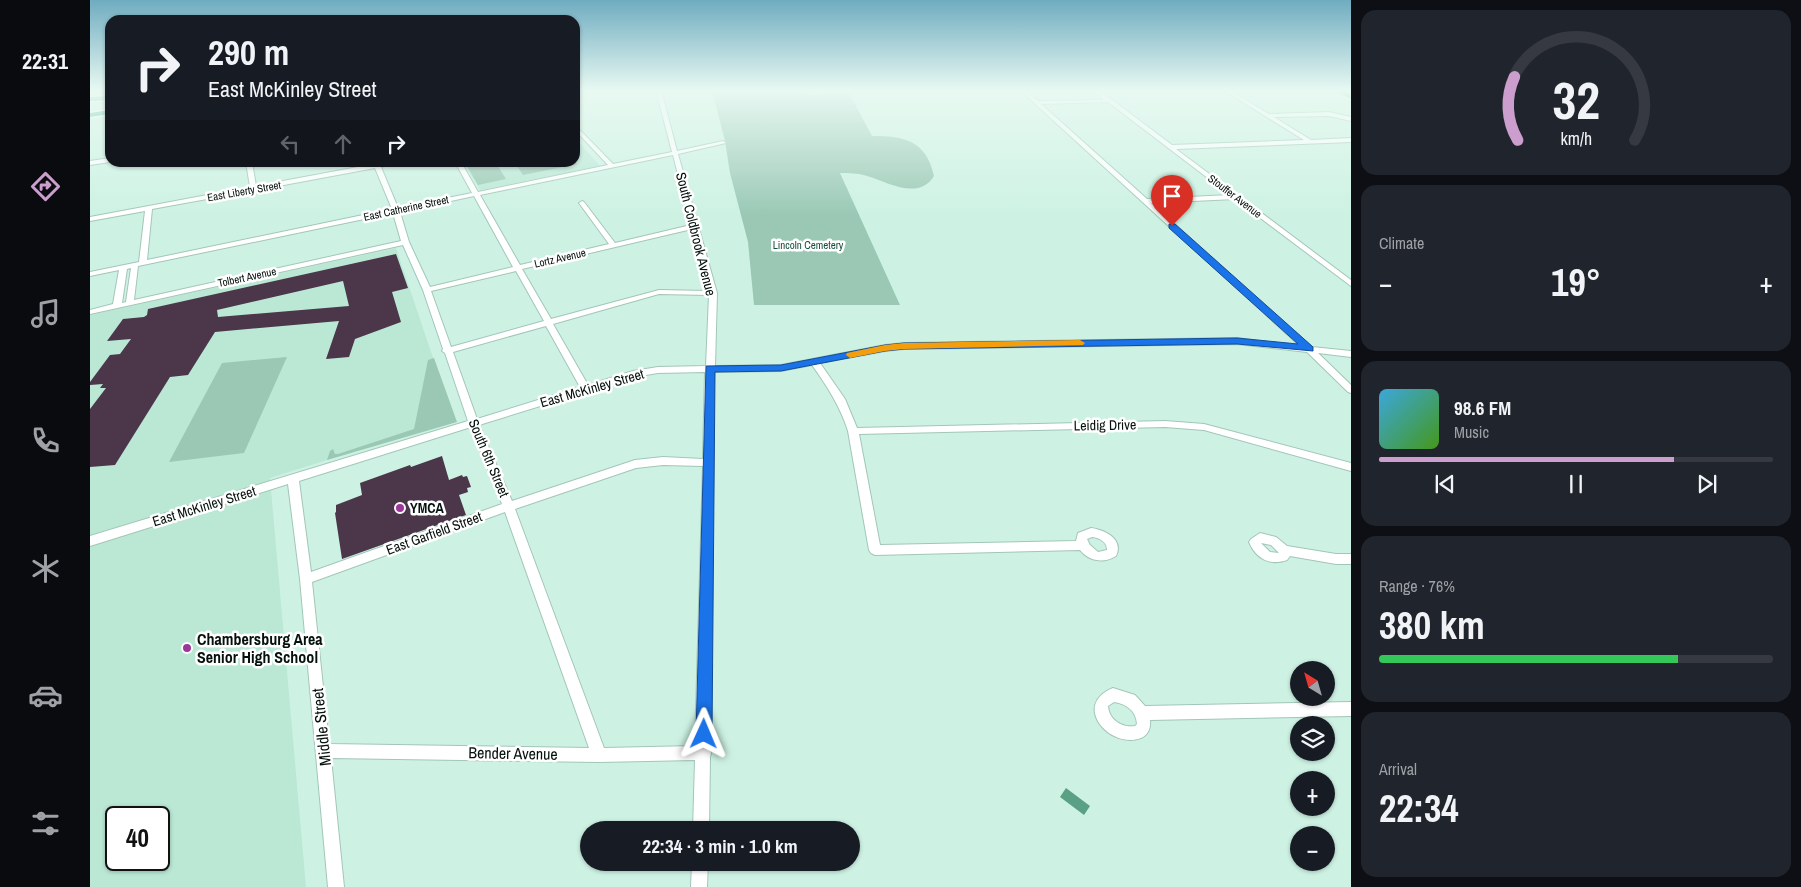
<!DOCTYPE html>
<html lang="en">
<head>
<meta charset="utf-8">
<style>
  :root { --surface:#171b24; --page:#20242c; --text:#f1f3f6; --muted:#9ea1a6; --line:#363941; --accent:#cb9ecd }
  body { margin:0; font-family:"Archivo Narrow",sans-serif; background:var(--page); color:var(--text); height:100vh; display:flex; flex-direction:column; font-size:19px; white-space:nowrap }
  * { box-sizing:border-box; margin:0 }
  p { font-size:16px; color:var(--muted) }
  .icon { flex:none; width:28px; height:28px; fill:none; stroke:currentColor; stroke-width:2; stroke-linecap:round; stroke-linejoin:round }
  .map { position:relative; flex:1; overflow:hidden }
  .side { display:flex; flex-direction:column; gap:10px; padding:10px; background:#0d0f14; width:450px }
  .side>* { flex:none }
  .banner { position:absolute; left:15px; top:15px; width:475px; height:152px; border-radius:15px; box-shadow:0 1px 4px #0004; background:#171b24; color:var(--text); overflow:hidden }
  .needle { width:32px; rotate:323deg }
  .tools { position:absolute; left:1200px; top:661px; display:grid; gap:10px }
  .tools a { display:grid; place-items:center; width:45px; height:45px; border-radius:50%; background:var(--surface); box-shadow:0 1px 4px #0004; font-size:25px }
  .speed { position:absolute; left:15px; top:806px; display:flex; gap:10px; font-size:25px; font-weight:700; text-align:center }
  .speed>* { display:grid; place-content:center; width:65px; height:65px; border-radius:50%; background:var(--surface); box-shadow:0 1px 4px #0004; line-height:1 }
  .speed .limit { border:2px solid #111; border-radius:8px; background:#fff; color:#111 }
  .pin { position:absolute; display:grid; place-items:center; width:42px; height:42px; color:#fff; margin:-51px -21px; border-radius:50% 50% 50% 0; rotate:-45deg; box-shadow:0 0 5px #0007 }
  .pin .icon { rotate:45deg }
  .me { position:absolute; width:55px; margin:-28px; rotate:1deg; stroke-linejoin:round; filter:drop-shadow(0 0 4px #0008) }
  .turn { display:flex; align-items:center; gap:18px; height:105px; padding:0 20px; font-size:22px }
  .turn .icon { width:65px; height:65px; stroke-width:2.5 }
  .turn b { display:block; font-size:35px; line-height:42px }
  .lanes { display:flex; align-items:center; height:48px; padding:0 20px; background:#0003; justify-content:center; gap:25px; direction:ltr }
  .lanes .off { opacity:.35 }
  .big { font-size:38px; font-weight:800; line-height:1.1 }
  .side .tile { flex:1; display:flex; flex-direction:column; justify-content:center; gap:8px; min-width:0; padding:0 18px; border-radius:15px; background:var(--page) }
  .side .dial { align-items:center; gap:0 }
  .dial svg { height:130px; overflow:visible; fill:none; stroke:var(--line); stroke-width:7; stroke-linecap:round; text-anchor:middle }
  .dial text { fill:var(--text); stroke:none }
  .song { display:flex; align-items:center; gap:15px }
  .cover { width:60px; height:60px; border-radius:8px; background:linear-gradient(135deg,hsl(200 70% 55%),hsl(100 70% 35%)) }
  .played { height:5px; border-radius:2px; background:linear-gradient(90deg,var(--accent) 75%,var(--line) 75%) }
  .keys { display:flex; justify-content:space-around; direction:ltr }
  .heat { display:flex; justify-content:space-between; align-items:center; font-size:28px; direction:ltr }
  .charge { height:8px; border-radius:4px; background:linear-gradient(90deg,#34c759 76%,var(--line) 0) }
  .trip { position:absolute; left:490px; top:821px; width:280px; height:50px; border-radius:25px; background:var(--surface); box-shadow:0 1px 4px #0004; font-weight:800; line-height:50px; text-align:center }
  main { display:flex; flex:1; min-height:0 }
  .dock { display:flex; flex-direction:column; width:90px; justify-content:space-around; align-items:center; background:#090b0e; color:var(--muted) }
  .dock .icon { width:35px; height:35px }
  .dock .selected { color:var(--accent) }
  .dock b { font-size:22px; color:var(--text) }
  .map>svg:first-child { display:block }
  .built { fill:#bae8d5; fill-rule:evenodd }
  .green { fill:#9ac8b5 }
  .water { fill:#59a085 }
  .building { fill:#4b364a; fill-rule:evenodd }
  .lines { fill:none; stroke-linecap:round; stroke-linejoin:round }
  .minor-casing { stroke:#a2c6b7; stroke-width:2 }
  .highway-casing { stroke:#fff; stroke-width:3 }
  .minor { fill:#fff; fill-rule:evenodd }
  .highway { fill:#30ad86; fill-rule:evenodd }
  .route { fill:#1a73e8; stroke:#114b97 }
  .slow { fill:#f59e0b }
  .poi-dot { fill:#9d369a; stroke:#fff; stroke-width:2 }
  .labels { text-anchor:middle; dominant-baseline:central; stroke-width:5; stroke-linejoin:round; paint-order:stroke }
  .far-street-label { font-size:11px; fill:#05110c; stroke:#fff }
  .far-park-label { font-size:11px; fill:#154f3c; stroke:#fff }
  .street-label { font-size:14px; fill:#05110c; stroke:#fff }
  .poi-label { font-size:14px; font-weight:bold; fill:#05110c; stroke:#fff; text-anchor:start }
  .near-poi-label { font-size:16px; font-weight:bold; fill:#05110c; stroke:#fff; text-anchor:start }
  .near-street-label { font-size:16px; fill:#05110c; stroke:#fff }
</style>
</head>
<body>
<main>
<nav class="dock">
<b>22:31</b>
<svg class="icon selected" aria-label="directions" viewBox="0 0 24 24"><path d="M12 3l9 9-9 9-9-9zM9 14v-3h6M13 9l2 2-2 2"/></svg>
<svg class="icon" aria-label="music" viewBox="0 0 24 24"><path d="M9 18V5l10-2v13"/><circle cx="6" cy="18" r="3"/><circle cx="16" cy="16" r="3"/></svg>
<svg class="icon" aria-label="phone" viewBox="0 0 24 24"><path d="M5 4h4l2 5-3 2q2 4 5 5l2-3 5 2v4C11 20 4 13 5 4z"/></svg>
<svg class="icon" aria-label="climate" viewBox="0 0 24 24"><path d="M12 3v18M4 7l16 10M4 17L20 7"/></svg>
<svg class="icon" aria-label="car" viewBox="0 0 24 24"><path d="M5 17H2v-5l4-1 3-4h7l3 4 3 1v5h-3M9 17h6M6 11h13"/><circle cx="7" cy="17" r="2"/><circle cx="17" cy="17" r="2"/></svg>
<svg class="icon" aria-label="filters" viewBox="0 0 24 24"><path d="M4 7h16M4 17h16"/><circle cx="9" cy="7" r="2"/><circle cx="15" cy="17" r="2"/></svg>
</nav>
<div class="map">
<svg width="1261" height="887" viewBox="0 0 1261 887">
  <rect width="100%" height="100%" fill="#cdf2e3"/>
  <!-- built -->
  <path class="built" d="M485,138L510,166L390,190L373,163L485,162Z
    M306,248L364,420L180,478L216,887H0V315ZM26,818H69V860H26Z"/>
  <!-- green -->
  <path class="green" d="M622,90H711L714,95L759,93L782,136C814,136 836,140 844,176C829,201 797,182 777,176C768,173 758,173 750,173L810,305H664L658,242L640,173L635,141Z
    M485,162L487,164L433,175L425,163Z
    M375,163H406L416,179L388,185Z
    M197,357L154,453L79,462L132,363Z
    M344,358L367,422L237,460L240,451L243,449L245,454H248L324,429L338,360Z"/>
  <!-- water -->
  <path class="water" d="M976,788L1000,806L994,815L970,797Z"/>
  <!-- building -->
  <path class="building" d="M306,254L318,288L302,292L311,322L265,339L259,357L236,359L249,321L125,332L98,375L80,377L25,465L0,467V409L16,388H10L13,384L0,385V382L20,355L30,354L41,339L17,341L33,319L54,317L57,315L58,309ZM253,281L259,306L128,317L127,310Z
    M352,456L359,480L372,475L373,477L377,476L381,487L377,488L378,492L369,495L376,515L252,559L245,513L246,512V505L272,495L270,483L320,465L321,467Z"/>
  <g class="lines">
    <defs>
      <path id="minor" d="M485,90H497L485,93Z
        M566,90H571L587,151L633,141L636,143L588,154L627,293L625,366L691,365L795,345L814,343L1147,338L1210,346L930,90H935L948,101L1014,100L1003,90H1009L1082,145L1214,140L1133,90H1139L1179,114L1239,112L1261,117V121L1239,116L1184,117L1221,140L1261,138V142L1086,149L1261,280V286L1145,199L1061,203L1222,347L1261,351V357L1228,353L1261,385V393L1258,392L1217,352L1147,344L814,349L795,351L730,363L755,399L767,428L1075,421L1114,424L1261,463V471L1114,430L1075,427L769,434L790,545L986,541L988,533L1001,528C1015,530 1034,539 1026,556C1013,564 999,561 990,550L785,555L781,553L779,550L758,431C750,406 737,386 722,365L691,371L624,372L620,749L621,753L620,757L619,830H603L605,760L509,762L241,758L254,887H238L210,579L198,484L0,546V536L378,421L355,353L352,351L353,349L333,290L313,245L0,314V310L23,304L29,270L0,276V272L49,262L55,211L0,221V217L160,187L156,162H162L166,186L284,164L283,162H310L291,167L308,208L382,193L365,162H371L388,192L518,165L485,130V125L523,164L582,152ZM1018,102L1140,195L1057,199L951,104ZM583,155L601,225L525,243L494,202L492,201L489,203L519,244L430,265L390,195ZM285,168L302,209L57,260L62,209L161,191L164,192L167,190ZM384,196L423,267L340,287L319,242L310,212ZM303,213L311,241L44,300L48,266ZM602,229L618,291L569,290L461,319L432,269ZM41,268L36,302L32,303L37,269ZM426,271L454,321L361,347L341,291ZM569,294L619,295L616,366L568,367L543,371L498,385L463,324ZM456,326L490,387L387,419L363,352ZM615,372L613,459L573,457L545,460L422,501L389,425L544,377L568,373ZM381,427L412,504L221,572L209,481ZM573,465L613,466L605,746L514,748L425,509L546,468ZM415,512L499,748L239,744L222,582ZM1002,537C1010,538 1017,542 1017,550L1008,552L1000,545L997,539Z
        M20,158V162L0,165V161Z
        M1170,533L1186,537L1197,546L1246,554H1261V564H1246L1200,556L1197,560C1180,566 1166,559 1159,542L1161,539ZM1171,543L1181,545L1189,553L1180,552Z
        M1023,688L1045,695L1055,706L1261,702V716L1060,720C1061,728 1058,735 1051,738C1020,750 981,705 1023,688ZM1024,702C1037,704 1046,711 1047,724L1045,726C1032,728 1019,720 1018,706Z
        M602,862H618L617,887H601Z"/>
      <path id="highway" d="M1241,90H1252L1261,94V99Z
        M20,96V100L0,101V97Z
        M20,110V114L0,117V113Z"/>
    </defs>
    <!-- minor casing -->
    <use href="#minor" class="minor-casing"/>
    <!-- highway casing -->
    <use href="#highway" class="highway-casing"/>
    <!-- minor -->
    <use href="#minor" class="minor"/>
    <!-- highway -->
    <use href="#highway" class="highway"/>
  </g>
  <!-- sky -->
  <linearGradient id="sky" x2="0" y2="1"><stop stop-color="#6facc0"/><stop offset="0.42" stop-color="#e8f9f2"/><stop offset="1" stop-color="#e8f9f2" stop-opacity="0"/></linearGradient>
  <rect width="1261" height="215" fill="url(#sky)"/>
  <!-- route -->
  <path class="route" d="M1079,224H1085L1223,347V351L1147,344L814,349L795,351L691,371L625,372L622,734L620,740L614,742L608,740L606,734L616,366L691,365L795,345L814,343L1147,338L1208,344L1079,228Z"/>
  <!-- slow -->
  <path class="slow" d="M990,340L995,343L993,345L814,349L795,351L760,358L756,355L757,353L795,345L814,343Z"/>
  <!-- markers -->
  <g class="poi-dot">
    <circle cx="310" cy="508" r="5"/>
    <circle cx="97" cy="648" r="5"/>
  </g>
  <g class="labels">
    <!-- far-street labels -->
    <g class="far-street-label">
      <text transform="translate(154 191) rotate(-10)">East Liberty Street</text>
      <text transform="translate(1145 196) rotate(37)">Stouffer Avenue</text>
      <text transform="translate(316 208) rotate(-12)">East Catherine Street</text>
      <text transform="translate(470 258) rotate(-13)">Lortz Avenue</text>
      <text transform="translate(157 277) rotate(-12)">Tolbert Avenue</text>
    </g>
    <!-- far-park labels -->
    <g class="far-park-label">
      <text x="718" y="245">Lincoln Cemetery</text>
    </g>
    <!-- street labels -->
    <g class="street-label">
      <text transform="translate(606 234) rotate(76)">South Coldbrook Avenue</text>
      <text transform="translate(502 388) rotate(-16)">East McKinley Street</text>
      <text transform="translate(1015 425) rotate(-1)">Leidig Drive</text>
      <text transform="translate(399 458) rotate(67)">South 6th Street</text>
      <text transform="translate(114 506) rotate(-17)">East McKinley Street</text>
      <text transform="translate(344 533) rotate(-20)">East Garfield Street</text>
    </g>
    <!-- poi labels -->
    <g class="poi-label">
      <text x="320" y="508">YMCA</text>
    </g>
    <!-- near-poi labels -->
    <g class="near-poi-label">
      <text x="107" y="639">Chambersburg Area<tspan x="107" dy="18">Senior High School</tspan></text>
    </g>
    <!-- near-street labels -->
    <g class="near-street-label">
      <text transform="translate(231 727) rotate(-96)">Middle Street</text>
      <text transform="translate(423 753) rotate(1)">Bender Avenue</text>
    </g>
  </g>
</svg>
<div class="tools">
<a><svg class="needle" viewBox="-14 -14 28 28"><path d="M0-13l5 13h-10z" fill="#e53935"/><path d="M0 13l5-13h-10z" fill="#9ea1a6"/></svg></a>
<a><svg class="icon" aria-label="layers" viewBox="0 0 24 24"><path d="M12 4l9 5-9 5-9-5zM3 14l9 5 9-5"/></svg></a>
<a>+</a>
<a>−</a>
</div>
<div class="speed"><div class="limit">40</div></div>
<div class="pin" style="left:1082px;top:226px;background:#d93025"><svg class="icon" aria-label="arrive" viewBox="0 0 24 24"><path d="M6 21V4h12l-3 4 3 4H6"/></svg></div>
<svg class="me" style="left:614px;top:734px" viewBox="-20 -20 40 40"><path d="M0-17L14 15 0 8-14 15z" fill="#1a73e8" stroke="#fff" stroke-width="4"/></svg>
<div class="trip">22:34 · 3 min · 1.0 km</div>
<div class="banner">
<div class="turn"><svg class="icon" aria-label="right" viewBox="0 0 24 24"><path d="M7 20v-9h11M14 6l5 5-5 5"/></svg><div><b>290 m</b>East McKinley Street</div></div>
<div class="lanes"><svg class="icon off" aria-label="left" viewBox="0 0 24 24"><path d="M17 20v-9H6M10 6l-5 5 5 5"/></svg><svg class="icon off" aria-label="ahead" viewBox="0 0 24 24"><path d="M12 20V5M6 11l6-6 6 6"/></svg><svg class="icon" aria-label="right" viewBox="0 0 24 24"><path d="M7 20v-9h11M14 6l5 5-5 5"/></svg></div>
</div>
</div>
<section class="side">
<div class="tile dial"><svg viewBox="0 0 100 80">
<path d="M14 69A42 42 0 1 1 86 69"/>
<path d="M14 69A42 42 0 0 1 12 30" stroke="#cb9ecd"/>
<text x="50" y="56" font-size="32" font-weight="700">32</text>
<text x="50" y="72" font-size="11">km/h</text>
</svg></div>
<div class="tile"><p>Climate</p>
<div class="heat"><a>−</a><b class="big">19°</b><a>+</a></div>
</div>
<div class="tile">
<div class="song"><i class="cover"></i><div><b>98.6 FM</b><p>Music</p></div></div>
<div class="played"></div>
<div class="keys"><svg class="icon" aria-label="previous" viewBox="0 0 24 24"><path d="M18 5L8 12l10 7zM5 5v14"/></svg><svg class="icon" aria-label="pause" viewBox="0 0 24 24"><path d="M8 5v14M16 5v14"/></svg><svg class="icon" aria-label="next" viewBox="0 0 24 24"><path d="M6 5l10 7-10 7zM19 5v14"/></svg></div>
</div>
<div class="tile"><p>Range · 76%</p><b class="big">380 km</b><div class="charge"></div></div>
<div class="tile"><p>Arrival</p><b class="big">22:34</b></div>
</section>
</main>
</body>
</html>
